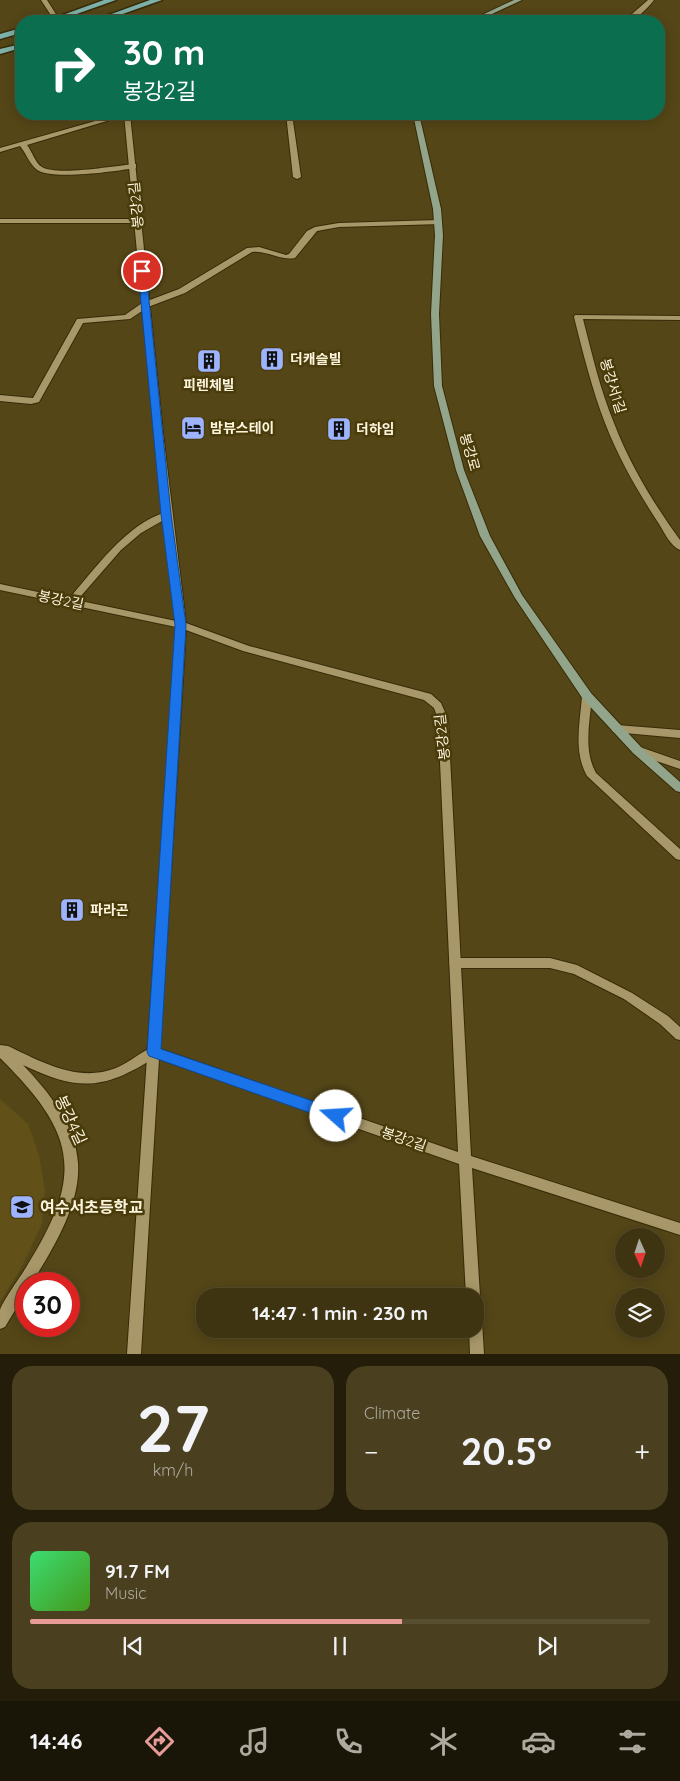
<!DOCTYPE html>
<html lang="en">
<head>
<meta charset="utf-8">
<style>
  :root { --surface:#3f3411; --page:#4a3f1f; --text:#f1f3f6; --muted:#adaa9f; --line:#584f31; --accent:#e69b98 }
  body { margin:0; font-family:Quicksand,"Noto Sans KR",sans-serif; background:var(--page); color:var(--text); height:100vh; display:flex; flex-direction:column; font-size:19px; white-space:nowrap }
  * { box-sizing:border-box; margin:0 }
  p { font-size:16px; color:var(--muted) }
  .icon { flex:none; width:28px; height:28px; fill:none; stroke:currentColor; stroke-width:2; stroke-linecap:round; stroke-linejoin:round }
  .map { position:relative; height:1354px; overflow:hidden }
  .drawer { display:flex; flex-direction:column; gap:12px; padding:12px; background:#231d09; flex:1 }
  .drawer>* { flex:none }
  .hud { position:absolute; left:15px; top:15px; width:650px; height:105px; border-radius:20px; box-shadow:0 2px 12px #0003,0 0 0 1px var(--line); background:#0b6e4f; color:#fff; overflow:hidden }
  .needle { width:32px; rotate:177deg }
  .fabs { position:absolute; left:615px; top:1228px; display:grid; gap:10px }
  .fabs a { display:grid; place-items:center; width:50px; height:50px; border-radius:50%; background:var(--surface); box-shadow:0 2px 12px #0003,0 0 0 1px var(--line); font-size:25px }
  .speed { position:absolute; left:15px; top:1272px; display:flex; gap:10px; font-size:25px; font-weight:700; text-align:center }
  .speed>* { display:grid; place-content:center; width:65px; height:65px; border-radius:50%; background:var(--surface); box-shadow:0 2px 12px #0003,0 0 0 1px var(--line); line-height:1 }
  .speed .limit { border:8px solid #d22; background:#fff; color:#111 }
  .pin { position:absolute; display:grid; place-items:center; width:42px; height:42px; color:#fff; margin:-21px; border:2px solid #fff; border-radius:50%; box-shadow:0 1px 5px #0007 }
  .me { position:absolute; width:55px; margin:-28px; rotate:289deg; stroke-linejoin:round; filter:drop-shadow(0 0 4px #0008) }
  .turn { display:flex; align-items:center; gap:18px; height:105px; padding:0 25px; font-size:22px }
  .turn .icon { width:65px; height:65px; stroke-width:2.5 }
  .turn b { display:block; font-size:35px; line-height:42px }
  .big { font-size:38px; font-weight:800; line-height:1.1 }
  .drawer .tile { flex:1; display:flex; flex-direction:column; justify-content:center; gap:8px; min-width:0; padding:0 18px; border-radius:20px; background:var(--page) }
  .drawer .dial { align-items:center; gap:0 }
  .dial b { font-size:65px; line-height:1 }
  .song { display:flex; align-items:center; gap:15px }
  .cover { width:60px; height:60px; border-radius:8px; background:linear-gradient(135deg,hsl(140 70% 55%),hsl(100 70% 35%)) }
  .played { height:5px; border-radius:2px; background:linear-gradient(90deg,var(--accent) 60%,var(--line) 60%) }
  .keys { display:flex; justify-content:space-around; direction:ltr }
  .heat { display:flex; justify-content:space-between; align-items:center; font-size:28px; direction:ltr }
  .drawer .tiles { flex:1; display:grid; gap:12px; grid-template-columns:1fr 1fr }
  .tile:last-child { grid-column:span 2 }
  .trip { position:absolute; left:196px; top:1288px; width:288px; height:50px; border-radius:20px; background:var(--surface); box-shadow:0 2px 12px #0003,0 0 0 1px var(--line); font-weight:800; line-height:50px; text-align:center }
  .menu { display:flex; height:80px; justify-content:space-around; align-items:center; background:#191507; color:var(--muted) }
  .menu .icon { width:35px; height:35px }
  .menu .on { color:var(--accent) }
  .menu b { font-size:22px; color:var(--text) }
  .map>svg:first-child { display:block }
  .built { fill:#615017 }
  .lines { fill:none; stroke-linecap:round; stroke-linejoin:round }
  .lane-casing { stroke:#372c08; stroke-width:2 }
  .street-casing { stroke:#372c08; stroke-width:2 }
  .secondary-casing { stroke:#372c08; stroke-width:2 }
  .primary-casing { stroke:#372c08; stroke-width:3 }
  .lane { fill:#a79769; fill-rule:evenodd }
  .street { fill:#a79769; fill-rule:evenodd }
  .secondary { fill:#92a489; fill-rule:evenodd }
  .primary { fill:#7eb1a9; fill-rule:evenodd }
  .route { fill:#1a73e8; stroke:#114b97 }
  .labels { text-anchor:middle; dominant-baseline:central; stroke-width:5; stroke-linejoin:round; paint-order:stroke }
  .street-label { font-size:14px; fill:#fcf4dc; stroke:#493b0a }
  .poi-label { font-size:14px; font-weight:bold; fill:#fcf4dc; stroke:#493b0a; text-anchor:start }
  .near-street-label { font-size:16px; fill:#fcf4dc; stroke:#493b0a }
  .near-poi-label { font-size:16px; font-weight:bold; fill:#fcf4dc; stroke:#493b0a; text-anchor:start }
</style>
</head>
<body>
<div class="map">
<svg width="680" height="1354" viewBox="0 0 680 1354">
  <rect width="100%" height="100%" fill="#544617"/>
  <!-- built -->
  <path class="built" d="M0,1099L28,1124L39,1155L45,1190L42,1224L21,1268L0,1302Z"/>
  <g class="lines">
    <defs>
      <path id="lane" d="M120,114H130L27,145C32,151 35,163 42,167C56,176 115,166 133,164H136V168C117,171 49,181 36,169C29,163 26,153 20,146L0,152V148Z
        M286,114H292L301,177L297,179L293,177Z
        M0,219H138L142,221L138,223H0Z
        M438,220H441V224L339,227L317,231L295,258C280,261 267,250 252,252L185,293L148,307L130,319L83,323L39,402L31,404L0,401V395L33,398L77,319L125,315L142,303L179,289L247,248L259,247L286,255L289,254L307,231L315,227L339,223Z
        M166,512L169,513L171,515L169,517L141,533L121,550L74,604H68L66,602L68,600C94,570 126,524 166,512Z
        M455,958H550L577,965L632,993L668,1016L680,1027V1040L676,1039L660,1024L624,999L574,974L550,968H455L451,966L449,963L451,960Z
        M0,1045L8,1046C42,1062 78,1083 116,1068C129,1063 140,1052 153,1047L157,1048L159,1052L157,1056C105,1090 79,1092 23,1065C48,1091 76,1125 78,1163C81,1204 52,1251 31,1284H26V1292L5,1327L0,1329C0,1323 0,1315 0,1310C3,1300 22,1275 28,1264C85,1173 75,1132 0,1058Z"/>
      <path id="street" d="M41,0H47L59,19L58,20H54Z
        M648,0H654C647,9 636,21 624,21Z
        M124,114H130L163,433L186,623L249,646L431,694L441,703L448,719L471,1156L680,1223V1235L472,1168L480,1296L478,1301L475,1302V1296H466L459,1164L159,1059L141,1354H127L176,627L0,590V584L176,621L154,433ZM186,630L243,651L424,700L434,708L438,719L458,1152L160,1049Z
        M575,315L680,316V320L583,319C592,354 600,389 614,423C630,465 654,504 680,540V550C671,547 664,532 659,524C638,492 619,459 605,423C592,389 583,353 574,317Z
        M587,692L592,696C590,721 583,750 596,773L680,849V860L676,859L587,776C573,751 580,723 582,696Z
        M617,725L680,730V738L613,732L612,729L613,726Z
        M637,746L680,761V769L633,753L632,750L633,747Z
        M475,1314L480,1316L482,1321L484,1354H470L469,1329H475Z"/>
      <path id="secondary" d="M514,0H522L477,21H469Z
        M413,114H419L441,209L443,235L439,314L442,386L464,470L490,536L522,595L591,693L641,747L680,782V792L676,791L633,753L583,699L515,598L480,536L456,470L434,386L431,314L435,235L433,209Z"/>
      <path id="primary" d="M104,0H116L57,21H46Z
        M150,0H162L103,21H92Z
        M21,28V33L0,39V34Z
        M21,44V48L0,54V49Z"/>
    </defs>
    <!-- lane casing -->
    <use href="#lane" class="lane-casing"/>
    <!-- street casing -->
    <use href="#street" class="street-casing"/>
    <!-- secondary casing -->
    <use href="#secondary" class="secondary-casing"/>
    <!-- primary casing -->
    <use href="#primary" class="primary-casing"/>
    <!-- lane -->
    <use href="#lane" class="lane"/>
    <!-- street -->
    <use href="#street" class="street"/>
    <!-- secondary -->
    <use href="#secondary" class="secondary"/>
    <!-- primary -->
    <use href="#primary" class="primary"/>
  </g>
  <!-- route -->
  <path class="route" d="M142,268L146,271L171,514L186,625L161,1049L342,1111L344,1116L342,1120L336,1122L149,1056L147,1052L175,625L161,514L138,271Z"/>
  <!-- icons -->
  <defs>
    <symbol id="building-square" viewBox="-11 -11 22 22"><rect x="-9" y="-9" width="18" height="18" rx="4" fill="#9eb3fd" stroke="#493b0a"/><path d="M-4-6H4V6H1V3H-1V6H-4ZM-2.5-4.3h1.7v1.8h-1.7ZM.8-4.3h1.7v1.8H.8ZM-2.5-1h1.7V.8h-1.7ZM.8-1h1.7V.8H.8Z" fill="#111"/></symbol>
    <symbol id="hotel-square" viewBox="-11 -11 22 22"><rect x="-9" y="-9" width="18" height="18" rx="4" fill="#9eb3fd" stroke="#493b0a"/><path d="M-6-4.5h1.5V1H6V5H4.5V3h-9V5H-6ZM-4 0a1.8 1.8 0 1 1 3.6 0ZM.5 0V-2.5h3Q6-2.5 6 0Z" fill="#111"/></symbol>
    <symbol id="school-square" viewBox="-11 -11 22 22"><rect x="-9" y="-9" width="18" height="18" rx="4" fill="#9eb3fd" stroke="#493b0a"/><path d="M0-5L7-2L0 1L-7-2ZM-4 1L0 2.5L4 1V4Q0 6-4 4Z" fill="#111"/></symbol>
  </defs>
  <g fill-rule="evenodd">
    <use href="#building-square" x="258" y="345" width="28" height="28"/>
    <use href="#building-square" x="195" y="347" width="28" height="28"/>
    <use href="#hotel-square" x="179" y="414" width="28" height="28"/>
    <use href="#building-square" x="325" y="415" width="28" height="28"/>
    <use href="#building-square" x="58" y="896" width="28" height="28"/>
    <use href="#school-square" x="8" y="1193" width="28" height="28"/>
  </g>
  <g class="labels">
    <!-- street labels -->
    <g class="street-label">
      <text transform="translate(136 205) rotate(-95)">봉강2길</text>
      <text transform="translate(613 386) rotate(73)">봉강서1길</text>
      <text transform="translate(470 452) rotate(74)">봉강로</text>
      <text transform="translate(61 600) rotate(12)">봉강2길</text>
      <text transform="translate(442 737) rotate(-96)">봉강2길</text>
      <text transform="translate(404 1139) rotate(19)">봉강2길</text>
    </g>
    <!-- poi labels -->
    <g class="poi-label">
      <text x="290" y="359">더캐슬빌</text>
      <text x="209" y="385" text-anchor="middle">피렌체빌</text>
      <text x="210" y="428">밤뷰스테이</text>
      <text x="356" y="429">더하임</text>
      <text x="90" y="910">파라곤</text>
    </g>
    <!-- near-street labels -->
    <g class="near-street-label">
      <text transform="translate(71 1120) rotate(65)">봉강4길</text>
    </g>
    <!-- near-poi labels -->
    <g class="near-poi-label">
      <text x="40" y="1207">여수서초등학교</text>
    </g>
  </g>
</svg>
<div class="fabs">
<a><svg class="needle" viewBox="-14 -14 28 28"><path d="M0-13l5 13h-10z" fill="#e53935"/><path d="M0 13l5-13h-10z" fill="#adaa9f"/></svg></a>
<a><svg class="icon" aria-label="layers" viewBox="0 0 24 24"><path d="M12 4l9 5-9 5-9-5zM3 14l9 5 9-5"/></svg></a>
</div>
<div class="speed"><div class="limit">30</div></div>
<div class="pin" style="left:142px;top:271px;background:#d93025"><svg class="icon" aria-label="arrive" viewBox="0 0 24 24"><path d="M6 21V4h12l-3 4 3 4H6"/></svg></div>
<svg class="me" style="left:336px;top:1116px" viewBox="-20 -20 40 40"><circle r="19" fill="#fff"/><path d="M0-13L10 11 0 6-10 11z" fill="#1a73e8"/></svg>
<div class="trip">14:47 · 1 min · 230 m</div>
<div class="hud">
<div class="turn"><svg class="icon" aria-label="right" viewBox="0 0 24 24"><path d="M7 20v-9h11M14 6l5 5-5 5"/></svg><div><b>30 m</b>봉강2길</div></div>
</div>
</div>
<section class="drawer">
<div class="tiles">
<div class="tile dial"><b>27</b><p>km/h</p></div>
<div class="tile"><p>Climate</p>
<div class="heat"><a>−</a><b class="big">20.5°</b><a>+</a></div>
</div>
<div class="tile">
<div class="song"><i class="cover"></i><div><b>91.7 FM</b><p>Music</p></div></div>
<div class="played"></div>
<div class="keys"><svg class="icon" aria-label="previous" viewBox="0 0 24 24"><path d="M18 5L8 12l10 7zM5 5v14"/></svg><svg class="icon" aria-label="pause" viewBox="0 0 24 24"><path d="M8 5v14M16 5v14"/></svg><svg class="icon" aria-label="next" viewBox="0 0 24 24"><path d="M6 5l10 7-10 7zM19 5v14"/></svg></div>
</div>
</div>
</section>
<nav class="menu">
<b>14:46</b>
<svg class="icon on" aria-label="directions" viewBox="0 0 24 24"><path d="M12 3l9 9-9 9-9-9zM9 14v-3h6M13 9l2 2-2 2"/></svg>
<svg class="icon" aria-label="music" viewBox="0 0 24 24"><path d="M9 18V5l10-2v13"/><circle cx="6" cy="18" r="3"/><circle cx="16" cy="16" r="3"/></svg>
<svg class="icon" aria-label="phone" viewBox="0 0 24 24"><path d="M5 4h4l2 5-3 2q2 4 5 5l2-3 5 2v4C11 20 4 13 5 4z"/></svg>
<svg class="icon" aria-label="climate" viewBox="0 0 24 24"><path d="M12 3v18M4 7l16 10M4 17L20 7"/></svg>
<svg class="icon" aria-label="car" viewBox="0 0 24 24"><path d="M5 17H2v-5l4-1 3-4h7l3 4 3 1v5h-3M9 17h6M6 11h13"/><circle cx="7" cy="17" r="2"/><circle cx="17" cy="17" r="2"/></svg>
<svg class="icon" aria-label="filters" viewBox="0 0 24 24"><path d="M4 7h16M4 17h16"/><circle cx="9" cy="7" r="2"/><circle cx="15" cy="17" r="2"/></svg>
</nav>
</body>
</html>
